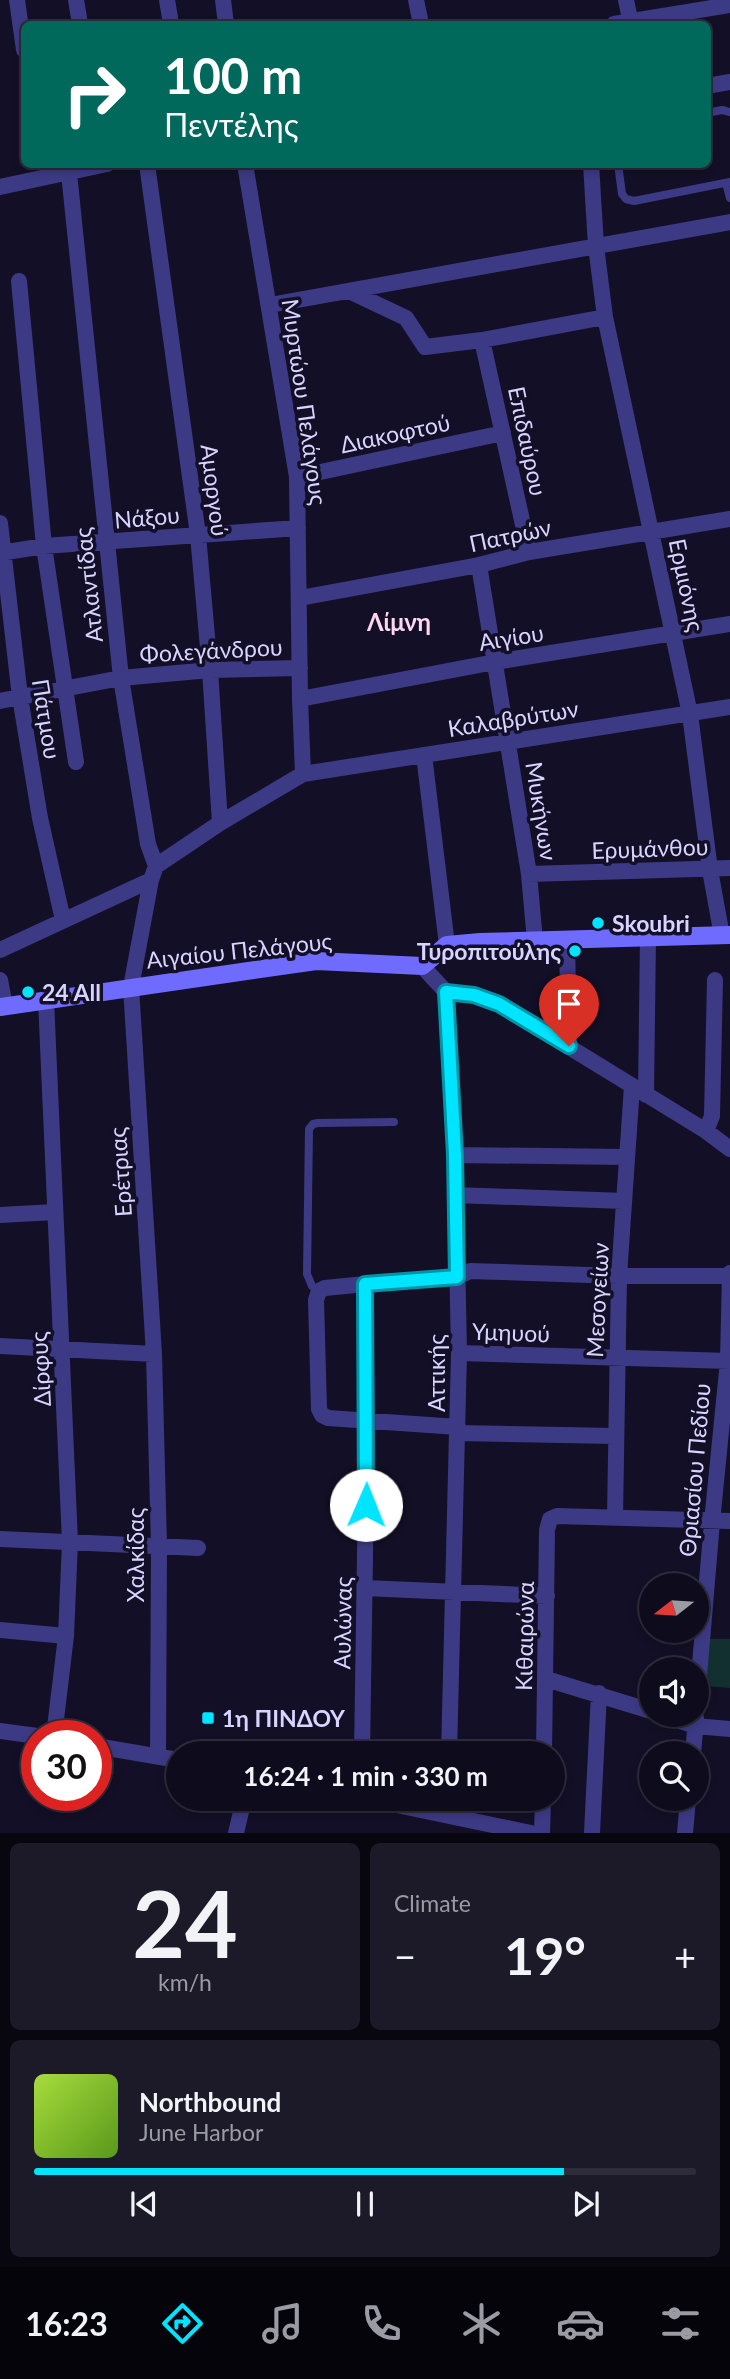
<!DOCTYPE html>
<html lang="en">
<head>
<meta charset="utf-8">
<style>
  :root { --surface:#0e0b1c; --page:#1c1929; --text:#f1f3f6; --muted:#9b9ba3; --line:#2e2b3b; --accent:#00e5ff }
  body { margin:0; font-family:Lato,sans-serif; background:var(--page); color:var(--text); height:100vh; display:flex; flex-direction:column; font-size:26px; white-space:nowrap }
  * { box-sizing:border-box; margin:0 }
  p { font-size:23px; color:var(--muted) }
  .icon { flex:none; width:38px; height:38px; fill:none; stroke:currentColor; stroke-width:2; stroke-linecap:round; stroke-linejoin:round }
  .map { position:relative; height:1833px; overflow:hidden }
  .details { display:flex; flex-direction:column; gap:10px; padding:10px; background:#08060f; flex:1 }
  .details>* { flex:none }
  .hud { position:absolute; left:21px; top:21px; width:690px; height:147px; border-radius:10px; box-shadow:0 4px 10px #0003,0 0 0 2px var(--line); background:#00695c; color:#fff; overflow:hidden }
  .needle { width:46px; rotate:253deg }
  .tools { position:absolute; left:639px; top:1573px; display:grid; gap:14px }
  .tools a { display:grid; place-items:center; width:70px; height:70px; border-radius:50%; background:var(--surface); box-shadow:0 4px 10px #0003,0 0 0 2px var(--line); font-size:35px }
  .speed { position:absolute; left:21px; top:1720px; display:flex; gap:14px; font-size:35px; font-weight:700; text-align:center }
  .speed>* { display:grid; place-content:center; width:91px; height:91px; border-radius:50%; background:var(--surface); box-shadow:0 4px 10px #0003,0 0 0 2px var(--line); line-height:1 }
  .speed .limit { border:10px solid #d22; background:#fff; color:#111 }
  .pin { position:absolute; display:grid; place-items:center; width:60px; height:60px; color:#fff; margin:-72px -30px; border-radius:50% 50% 50% 0; rotate:-45deg; box-shadow:0 0 7px #0007 }
  .pin .icon { rotate:45deg }
  .me { position:absolute; width:77px; margin:-38px; rotate:1deg; stroke-linejoin:round; filter:drop-shadow(0 0 5px #0008) }
  .turn { display:flex; align-items:center; gap:24px; height:147px; padding:0 28px; font-size:32px }
  .turn .icon { width:91px; height:91px; stroke-width:2.5 }
  .turn b { display:block; font-size:49px; line-height:60px }
  .big { font-size:52px; font-weight:700; line-height:1.1 }
  .details .card { flex:1; display:flex; flex-direction:column; justify-content:center; gap:10px; min-width:0; padding:0 24px; border-radius:10px; background:var(--page) }
  .details .dial { align-items:center; gap:0 }
  .dial b { font-size:91px; line-height:1 }
  .song { display:flex; align-items:center; gap:21px }
  .cover { width:84px; height:84px; border-radius:10px; background:linear-gradient(135deg,hsl(80 70% 55%),hsl(90 70% 35%)) }
  .played { height:7px; border-radius:4px; background:linear-gradient(90deg,var(--accent) 80%,var(--line) 80%) }
  .keys { display:flex; justify-content:space-around; direction:ltr }
  .heat { display:flex; justify-content:space-between; align-items:center; font-size:38px; direction:ltr }
  .details .tiles { flex:1; display:grid; gap:10px; grid-template-columns:1fr 1fr }
  .card:last-child { grid-column:span 2 }
  .trip { position:absolute; left:166px; top:1741px; width:399px; height:70px; border-radius:35px; background:var(--surface); box-shadow:0 4px 10px #0003,0 0 0 2px var(--line); font-weight:700; line-height:70px; text-align:center }
  .dock { display:flex; height:112px; justify-content:space-around; align-items:center; background:#06040b; color:var(--muted) }
  .dock .icon { width:49px; height:49px }
  .dock .active { color:var(--accent) }
  .dock b { font-size:32px; color:var(--text) }
  .map>svg:first-child { display:block }
  .green { fill:#12302f }
  .lines { fill:none; stroke-linecap:round; stroke-linejoin:round }
  .service { stroke:#3d3a85; stroke-width:8 }
  .minor { stroke:#3d3a85; stroke-width:16 }
  .secondary { stroke:#6f6bff; stroke-width:18 }
  .route-casing { stroke:#0095a6; stroke-width:18 }
  .route { stroke:#00e5ff; stroke-width:12 }
  .poi-dot { fill:#00e5ff; stroke:#130f26; stroke-width:2.5 }
  .labels { text-anchor:middle; dominant-baseline:central; stroke-width:7; stroke-linejoin:round; paint-order:stroke }
  .street-label { font-size:23px; fill:#d9d4ff; stroke:#130f26 }
  .poi-label { font-size:23px; font-weight:bold; fill:#d9d4ff; stroke:#130f26; text-anchor:start }
  .neighbourhood-label { font-size:24px; font-weight:bold; fill:#ffd6f0; stroke:#130f26 }
</style>
</head>
<body>
<div class="map">
<svg width="730" height="1833" viewBox="0 0 730 1833">
  <rect width="100%" height="100%" fill="#130f26"/>
  <!-- green -->
  <path class="green" d="M710,1639H730V1688L706,1686Z"/>
  <g class="lines">
    <!-- service -->
    <path class="service" d="M707,113L722,110L730,112
      M618,164L622,194L626,199L634,201L730,182
      M726,183L730,198
      M319,1291L312,1286L307,1274L309,1129L313,1124L318,1123L394,1122"/>
    <!-- minor -->
    <path class="minor" d="M17,0L24,50
      M76,0L80,24
      M167,0L171,24
      M223,0L226,24
      M416,0L421,24
      M626,0L631,24
      M614,24L730,5
      M707,86L730,82
      M147,164L198,535L210,670L220,823
      M245,164L297,477L300,699L303,774
      M591,164L596,246L605,317L690,714L710,870L722,936
      M69,173L121,678L148,844L156,866L151,880L131,987L154,1354L159,1545L158,1756
      M0,187L107,164
      M19,281L44,546L76,762
      M349,291L406,318L425,347L482,340L605,317
      M270,305L730,222
      M482,340L529,552
      M297,477L503,433
      M0,523L20,697L40,818L63,920
      M0,553L44,546L298,528
      M479,565L529,874L535,941
      M300,598L479,565L529,552L730,519
      M300,699L495,662L730,624
      M0,701L121,678L210,670L300,668
      M424,755L447,945
      M156,866L220,823L303,774L730,707
      M529,874L730,868
      M567,940L569,1046
      M0,950L151,880
      M422,966L446,992L474,995L499,1004L706,1131L730,1149
      M0,980L5,1006
      M446,992L455,1155L459,1353L449,1754
      M46,1000L70,1542L66,1636L54,1736
      M646,1095L648,937
      M706,1131L712,1116L715,980
      M455,1155L626,1157
      M456,1195L624,1201
      M0,1215L55,1212
      M0,1346L154,1354
      M459,1353L730,1361
      M458,1427L328,1418L322,1415L319,1409L316,1300L319,1291L325,1288L365,1284L457,1277L470,1271L619,1276H730
      M458,1433L615,1436
      M615,1517L619,1276L632,1086
      M0,1539L198,1548
      M365,1588L547,1596
      M0,1630L66,1636
      M546,1679L651,1711
      M696,1712L712,1522L728,1361L730,1273
      M662,1715L695,1726L730,1729
      M0,1731L37,1736
      M96,1746L178,1760
      M362,1754L367,1421L365,1284
      M544,1754L547,1530L550,1519L557,1516L730,1521
      M693,1754L696,1718
      M368,1799L531,1833
      M236,1833L244,1799
      M542,1833L543,1799
      M592,1833L599,1693
      M685,1833L688,1799"/>
    <!-- secondary -->
    <path class="secondary" d="M0,1007L316,961L422,966L447,945L480,942L730,935"/>
  </g>
  <g class="lines">
    <defs>
      <path id="route" d="M366,1505L365,1284L457,1277L455,1155L446,992L474,995L499,1004L569,1046"/>
    </defs>
    <!-- route casing -->
    <use href="#route" class="route-casing"/>
    <!-- route -->
    <use href="#route" class="route"/>
  </g>
  <!-- markers -->
  <g class="poi-dot">
    <circle cx="598" cy="923" r="7"/>
    <circle cx="575" cy="951" r="7"/>
    <circle cx="28" cy="992" r="7"/>
    <rect x="201" y="1711" width="14" height="14" rx="3.5"/>
  </g>
  <g class="labels">
    <!-- street labels -->
    <g class="street-label">
      <text transform="translate(305 402) rotate(82)">Μυρτώου Πελάγους</text>
      <text transform="translate(395 433) rotate(-12)">Διακοφτού</text>
      <text transform="translate(528 441) rotate(78)">Επιδαύρου</text>
      <text transform="translate(215 490) rotate(83)">Αμοργού</text>
      <text transform="translate(147 517) rotate(-5)">Νάξου</text>
      <text transform="translate(510 535) rotate(-12)">Πατρών</text>
      <text transform="translate(88 585) rotate(-96)">Ατλαντίδας</text>
      <text transform="translate(687 585) rotate(78)">Ερμιόνης</text>
      <text transform="translate(511 637) rotate(-9)">Αιγίου</text>
      <text transform="translate(211 650) rotate(-3)">Φολεγάνδρου</text>
      <text transform="translate(513 718) rotate(-9)">Καλαβρύτων</text>
      <text transform="translate(47 719) rotate(81)">Πάτμου</text>
      <text transform="translate(542 811) rotate(81)">Μυκήνων</text>
      <text transform="translate(650 848) rotate(-2)">Ερυμάνθου</text>
      <text transform="translate(239 950) rotate(-6)">Αιγαίου Πελάγους</text>
      <text transform="translate(120 1172) rotate(-94)">Ερέτριας</text>
      <text transform="translate(597 1300) rotate(-87)">Μεσογείων</text>
      <text transform="translate(511 1332) rotate(2)">Υμηυού</text>
      <text transform="translate(40 1369) rotate(-93)">Δίρφυς</text>
      <text transform="translate(436 1373) rotate(-90)">Αττικής</text>
      <text transform="translate(694 1470) rotate(-85)">Θριασίου Πεδίου</text>
      <text transform="translate(135 1555) rotate(-90)">Χαλκίδας</text>
      <text transform="translate(342 1623) rotate(-89)">Αυλώνας</text>
      <text transform="translate(524 1636) rotate(-89)">Κιθαιρώνα</text>
    </g>
    <!-- poi labels -->
    <g class="poi-label">
      <text x="612" y="923">Skoubri</text>
      <text x="561" y="951" text-anchor="end">Τυροπιτούλης</text>
      <text x="42" y="992">24 All</text>
      <text x="222" y="1718">1η ΠΙΝΔΟΥ</text>
    </g>
    <!-- neighbourhood labels -->
    <g class="neighbourhood-label">
      <text x="399" y="621">Λίμνη</text>
    </g>
  </g>
</svg>
<div class="tools">
<a><svg class="needle" viewBox="-14 -14 28 28"><path d="M0-13l5 13h-10z" fill="#e53935"/><path d="M0 13l5-13h-10z" fill="#9b9ba3"/></svg></a>
<a><svg class="icon" aria-label="sound" viewBox="0 0 24 24"><path d="M4 9h4l5-4v14l-5-4H4zM17 9q2 3 0 6"/></svg></a>
<a><svg class="icon" aria-label="search" viewBox="0 0 24 24"><circle cx="10" cy="10" r="6"/><path d="M15 15l6 6"/></svg></a>
</div>
<div class="speed"><div class="limit">30</div></div>
<div class="pin" style="left:569px;top:1046px;background:#d93025"><svg class="icon" aria-label="arrive" viewBox="0 0 24 24"><path d="M6 21V4h12l-3 4 3 4H6"/></svg></div>
<svg class="me" style="left:366px;top:1505px" viewBox="-20 -20 40 40"><circle r="19" fill="#fff"/><path d="M0-13L10 11 0 6-10 11z" fill="#00e5ff"/></svg>
<div class="trip">16:24 · 1 min · 330 m</div>
<div class="hud">
<div class="turn"><svg class="icon" aria-label="right" viewBox="0 0 24 24"><path d="M7 20v-9h11M14 6l5 5-5 5"/></svg><div><b>100 m</b>Πεντέλης</div></div>
</div>
</div>
<section class="details">
<div class="tiles">
<div class="card dial"><b>24</b><p>km/h</p></div>
<div class="card"><p>Climate</p>
<div class="heat"><a>−</a><b class="big">19°</b><a>+</a></div>
</div>
<div class="card">
<div class="song"><i class="cover"></i><div><b>Northbound</b><p>June Harbor</p></div></div>
<div class="played"></div>
<div class="keys"><svg class="icon" aria-label="previous" viewBox="0 0 24 24"><path d="M18 5L8 12l10 7zM5 5v14"/></svg><svg class="icon" aria-label="pause" viewBox="0 0 24 24"><path d="M8 5v14M16 5v14"/></svg><svg class="icon" aria-label="next" viewBox="0 0 24 24"><path d="M6 5l10 7-10 7zM19 5v14"/></svg></div>
</div>
</div>
</section>
<nav class="dock">
<b>16:23</b>
<svg class="icon active" aria-label="directions" viewBox="0 0 24 24"><path d="M12 3l9 9-9 9-9-9zM9 14v-3h6M13 9l2 2-2 2"/></svg>
<svg class="icon" aria-label="music" viewBox="0 0 24 24"><path d="M9 18V5l10-2v13"/><circle cx="6" cy="18" r="3"/><circle cx="16" cy="16" r="3"/></svg>
<svg class="icon" aria-label="phone" viewBox="0 0 24 24"><path d="M5 4h4l2 5-3 2q2 4 5 5l2-3 5 2v4C11 20 4 13 5 4z"/></svg>
<svg class="icon" aria-label="climate" viewBox="0 0 24 24"><path d="M12 3v18M4 7l16 10M4 17L20 7"/></svg>
<svg class="icon" aria-label="car" viewBox="0 0 24 24"><path d="M5 17H2v-5l4-1 3-4h7l3 4 3 1v5h-3M9 17h6M6 11h13"/><circle cx="7" cy="17" r="2"/><circle cx="17" cy="17" r="2"/></svg>
<svg class="icon" aria-label="filters" viewBox="0 0 24 24"><path d="M4 7h16M4 17h16"/><circle cx="9" cy="7" r="2"/><circle cx="15" cy="17" r="2"/></svg>
</nav>
</body>
</html>
